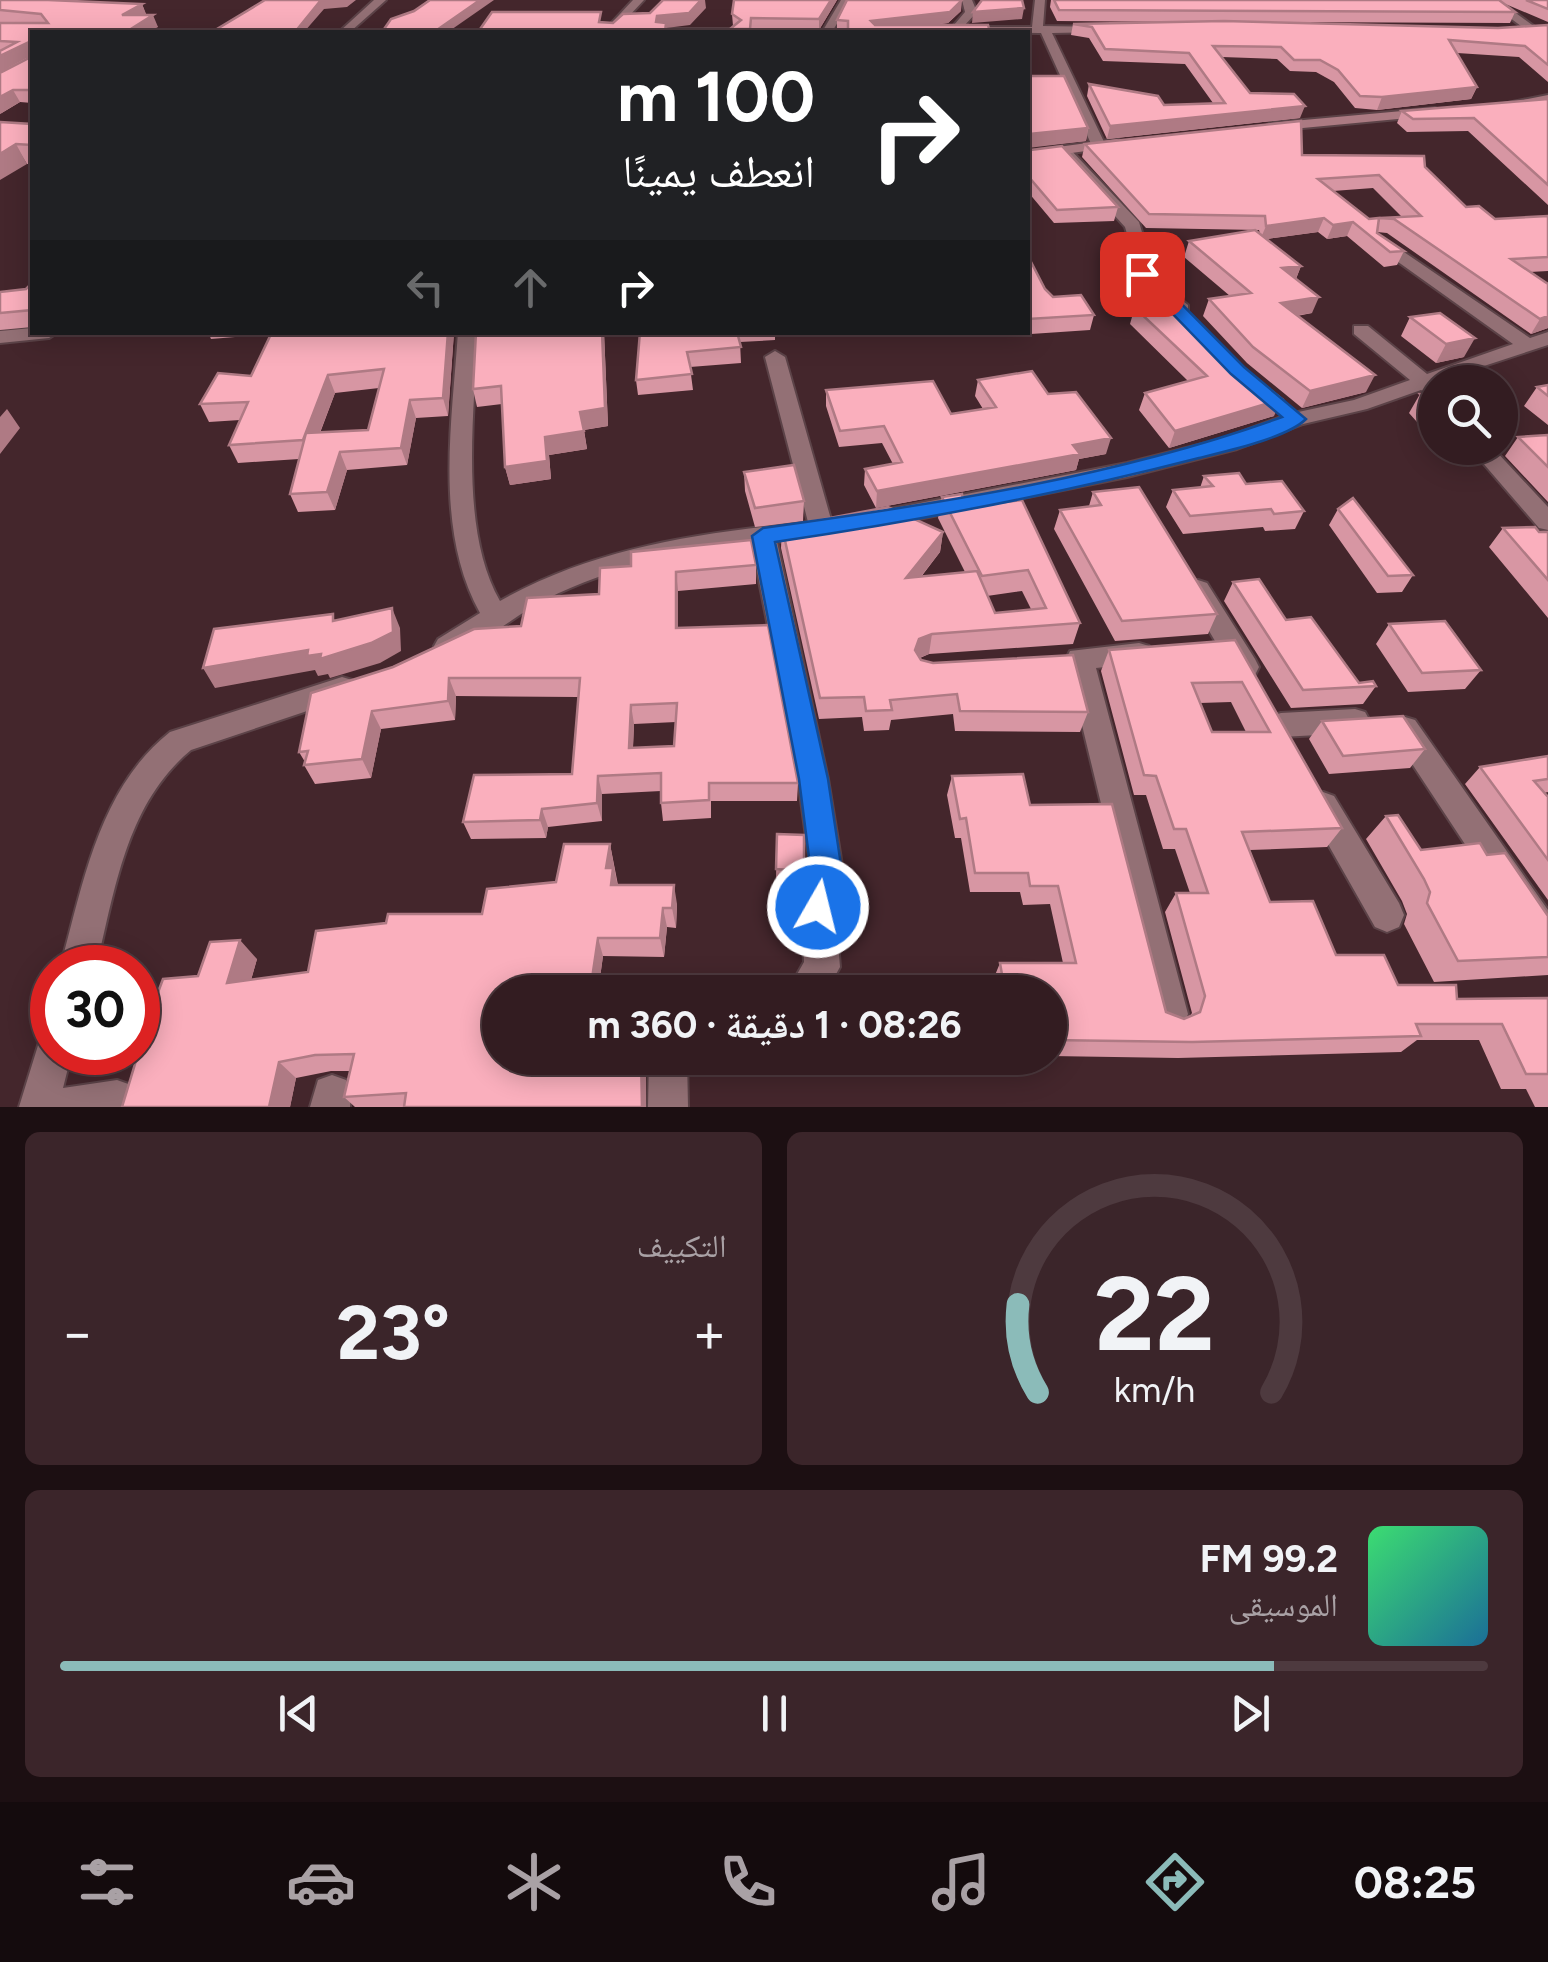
<!DOCTYPE html>
<html lang="ar">
<head>
<meta charset="utf-8">
<style>
  :root { --surface:#331c21; --page:#3b252a; --text:#f1f3f6; --muted:#a9a1a5; --line:#4e3a3f; --accent:#8bbbb9 }
  body { margin:0; font-family:Figtree,"Noto Naskh Arabic",sans-serif; background:var(--page); color:var(--text); direction:rtl; height:100vh; display:flex; flex-direction:column; font-size:38px; white-space:nowrap }
  * { box-sizing:border-box; margin:0 }
  p { font-size:32px; color:var(--muted) }
  .icon { flex:none; width:55px; height:55px; fill:none; stroke:currentColor; stroke-width:2; stroke-linecap:round; stroke-linejoin:round }
  .map { position:relative; height:1107px; overflow:hidden; direction:ltr }
  .panel { display:flex; flex-direction:column; gap:25px; padding:25px; background:#1c0f12; flex:1 }
  .panel>* { flex:none }
  .guide { position:absolute; left:30px; top:30px; width:1000px; height:305px; border-radius:0px; box-shadow:0 5px 25px #0003,0 0 0 2px var(--line); direction:rtl; background:#202124; color:#fff; overflow:hidden }
  .fabs { position:absolute; left:1418px; top:365px; display:grid; gap:20px }
  .fabs a { display:grid; place-items:center; width:100px; height:100px; border-radius:50%; background:var(--surface); box-shadow:0 5px 25px #0003,0 0 0 2px var(--line); font-size:50px }
  .speed { position:absolute; left:30px; top:945px; display:flex; gap:20px; font-size:50px; font-weight:700; text-align:center }
  .speed>* { display:grid; place-content:center; width:130px; height:130px; border-radius:50%; background:var(--surface); box-shadow:0 5px 25px #0003,0 0 0 2px var(--line); line-height:1 }
  .speed .limit { border:15px solid #d22; background:#fff; color:#111 }
  .pin { position:absolute; display:grid; place-items:center; width:85px; height:85px; color:#fff; margin:-42px; border-radius:20px; box-shadow:0 5px 15px #0006 }
  .me { position:absolute; width:110px; margin:-55px; rotate:8deg; stroke-linejoin:round; filter:drop-shadow(0 0 8px #0008) }
  .turn { display:flex; align-items:center; gap:35px; height:210px; padding:0 50px; font-size:45px }
  .turn .icon { width:130px; height:130px; stroke-width:2.5 }
  .turn b { display:block; font-size:70px; line-height:85px }
  .lanes { display:flex; align-items:center; height:95px; padding:0 50px; background:#0003; justify-content:center; gap:50px; direction:ltr }
  .lanes .off { opacity:.35 }
  .big { font-size:75px; font-weight:700; line-height:1.1 }
  .panel .card { flex:1; display:flex; flex-direction:column; justify-content:center; gap:15px; min-width:0; padding:0 35px; border-radius:15px; background:var(--page) }
  .panel .dial { align-items:center; gap:0 }
  .dial svg { height:260px; overflow:visible; fill:none; stroke:var(--line); stroke-width:7; stroke-linecap:round; text-anchor:middle }
  .dial text { fill:var(--text); stroke:none }
  .song { display:flex; align-items:center; gap:30px }
  .cover { width:120px; height:120px; border-radius:15px; background:linear-gradient(135deg,hsl(140 70% 55%),hsl(200 70% 35%)) }
  .played { height:10px; border-radius:5px; background:linear-gradient(90deg,var(--accent) 85%,var(--line) 85%) }
  .keys { display:flex; justify-content:space-around; direction:ltr }
  .heat { display:flex; justify-content:space-between; align-items:center; font-size:55px; direction:ltr }
  .panel .tiles { flex:1; display:grid; gap:25px; grid-template-columns:1fr 1fr }
  .card:last-child { grid-column:span 2 }
  .trip { position:absolute; left:482px; top:975px; width:585px; height:100px; border-radius:50px; background:var(--surface); box-shadow:0 5px 25px #0003,0 0 0 2px var(--line); font-weight:700; line-height:100px; text-align:center; direction:rtl }
  .menu { display:flex; height:160px; justify-content:space-around; align-items:center; background:#140b0d; color:var(--muted) }
  .menu .icon { width:70px; height:70px }
  .menu .selected { color:var(--accent) }
  .menu b { font-size:45px; color:var(--text) }
  .map>svg:first-child { display:block }
  .lines { fill:none; stroke-linecap:round; stroke-linejoin:round }
  .street-casing { stroke:#5c4348; stroke-width:4 }
  .secondary-casing { stroke:#5c4348; stroke-width:4 }
  .street { fill:#937075; fill-rule:evenodd }
  .secondary { fill:#ab7a82; fill-rule:evenodd }
  .wall { fill:#d796a3; fill-rule:evenodd }
  .shaded-wall { fill:#af7a84 }
  .building { fill:#faafbd; stroke:#af7a84; stroke-width:2.5; fill-rule:evenodd }
  .route { fill:#1a73e8; stroke:#114b97; stroke-width:2.5 }
</style>
</head>
<body>
<div class="map">
<svg width="1548" height="1107" viewBox="0 0 1548 1107">
  <rect width="100%" height="100%" fill="#44262c"/>
  <g class="lines">
    <defs>
      <path id="street" d="M374,0H386L350,32H339Z
        M633,0H644L614,32H603Z
        M841,0H851L832,32H822Z
        M962,0H972L977,12L963,27H1032L1035,0H1045L1043,26L1107,27L1103,32L1052,33L1106,146L1104,149L1092,146L1041,33L948,32L965,12Z
        M1486,0H1498L1539,30L1529,32Z
        M666,29H732L738,32H660Z
        M1059,148H1069L1139,222L1156,280L1188,305V313H1174L1142,286L1125,227L1059,154Z
        M1379,235L1530,338L1548,332V345L1435,382V397L1421,390L1367,409L1303,424L1237,449L1127,477L874,528L862,520L874,512L1127,463L1222,439L1289,414L1354,400L1410,380L1354,334V326H1368L1427,374L1513,344L1373,244L1371,240Z
        M32,328V332H58L49,338L0,343V331Z
        M458,332H478C474,412 459,530 500,601C596,547 700,533 808,522L765,357L775,351L785,357L834,530L822,538L777,542L828,779L842,865L835,907L840,967L826,992H787L804,962L801,907L810,865L798,779L752,545C675,555 600,568 532,607C510,620 460,661 438,653L434,646L438,639L480,613C434,530 452,423 458,332Z
        M1470,448H1493L1548,507V530L1539,528Z
        M1198,580L1207,583L1255,659L1259,667L1255,675L1245,678L1235,675L1185,590L1189,583Z
        M1139,643L1149,646L1153,654L1149,662L1096,668L1188,1014L1183,1027L1170,1032L1157,1027L1152,1014L1066,659L1070,651Z
        M342,677L352,680L356,688L352,696L191,750C126,804 115,890 96,968H60C83,884 99,788 170,732Z
        M1355,709L1365,712L1370,721L1365,730L1355,733L1281,737L1271,734L1266,725L1271,716L1281,713Z
        M1405,717L1415,720L1548,910V957L1536,952L1395,738L1390,729L1395,720Z
        M1323,792L1334,796L1399,903L1404,915L1399,927L1387,932L1375,927L1312,816L1307,806L1312,796Z
        M52,1033V1052H72L63,1088L117,1080L131,1085L136,1099L133,1107H19L40,1039Z
        M649,1058H687L688,1107H648Z
        M332,1075L346,1080L351,1094L350,1107H310L318,1080Z"/>
      <path id="secondary" d="M1548,95V103L1490,112L1483,108Z
        M1435,108L1442,112L1440,115L1271,131L1264,127L1271,123Z
        M1117,139L1124,143L1122,146L1028,159V151Z"/>
    </defs>
    <!-- street casing -->
    <use href="#street" class="street-casing"/>
    <!-- secondary casing -->
    <use href="#secondary" class="secondary-casing"/>
    <!-- street -->
    <use href="#street" class="street"/>
    <!-- secondary -->
    <use href="#secondary" class="secondary"/>
  </g>
  <!-- wall -->
  <path class="wall" d="M0,0L142,4L146,15L158,27L32,32V103L20,102L0,114L27,59L0,72V23H17L0,22Z
    M837,0L819,30L751,29V32H730V29L733,26L732,14Z
    M1051,0H1548V22L1503,3L1515,12L1510,23L1275,22L1498,28L1548,25V82L1519,57L1457,53L1477,87L1471,99L1377,110L1355,108L1334,82L1316,72L1290,71L1277,59L1222,57L1250,93L1300,118L1107,139L1087,96L1089,84L1164,105L1213,103L1185,64L1103,61L1089,38L1071,35L1073,24L1186,22L1057,21L1050,7Z
    M961,11L948,23L934,25L990,32L837,31V20Z
    M1028,76L1088,128L1086,141L1028,147L1118,207L1114,221L1054,223L1028,192Z
    M1548,99V205L1468,131L1407,132L1397,123L1402,111Z
    M0,122L32,124V164H27Z
    M1085,144L1302,155L1425,167L1466,207L1495,219L1548,216V271L1530,272L1548,328L1531,334L1387,233L1377,232L1404,251L1397,265L1384,267L1347,236L1327,239L1318,232L1267,239L1301,266L1296,279L1312,313L1297,316L1366,392L1302,408L1247,363L1203,316L1209,299L1230,296L1184,257L1189,241L1260,234L1259,230L1146,228L1082,157ZM1373,188L1402,217L1380,218L1379,222L1369,219L1333,191Z
    M1028,256L1045,289L1053,297L1094,315L1090,330L1015,335L1014,332H1028Z
    M32,283V327L0,330V292L26,289Z
    M1129,292L1274,416L1169,448L1139,410L1145,393L1188,381L1130,324L1132,317L1125,308Z
    M1410,317L1464,357L1436,363L1401,336Z
    M208,332H454L448,416L416,418L407,465L347,470L335,510L298,512L290,494L299,459L238,463L229,445L240,420L209,422L200,404L251,376L271,334L211,339ZM379,388L368,430L320,433L335,393Z
    M476,332H604L608,426L584,430L587,449L549,455L551,479L510,485L505,467L502,404L477,407L473,389Z
    M640,332H775V340L740,342L741,363L690,367L693,390L638,395L636,380Z
    M978,380L1048,394L1106,454L1079,459L1076,470L876,508L864,485L865,469L893,464L882,443L839,447L826,406V390L951,414L983,409L975,396Z
    M1548,385V425L1524,406L1537,387Z
    M1435,393V440H1433L1409,413L1420,394Z
    M1548,435V502L1505,456L1518,437Z
    M744,472L804,501L803,521L755,527L745,491Z
    M1204,476L1246,484L1304,511L1295,529L1265,531L1263,527L1183,534L1166,507L1173,490L1200,488Z
    M1093,492L1217,614L1208,634L1115,641L1054,529L1060,510L1089,506Z
    M942,497L964,507L1080,623L1073,644L929,654L920,658L921,660L1088,712L1080,732L955,731L953,714L891,720L889,730L864,731L862,717L819,719L781,548L782,527L943,532L940,552L921,577L965,572L938,518ZM1022,591L1031,609L995,613L987,596Z
    M1338,509L1413,575L1402,592L1377,593L1329,525Z
    M1503,528L1548,532V618L1489,547Z
    M756,565V584L678,591V628L798,783L797,801H711V818L663,821L661,803V791L602,794V821L548,827L546,838L471,839L463,822L572,774L578,697L456,696L455,720L381,729L371,778L315,784L304,765L305,762L299,752L521,626L599,594L600,568ZM676,722L674,746L633,748L634,724Z
    M1233,582L1286,620L1359,683L1376,686L1363,704L1291,708L1224,601Z
    M1389,624L1481,670L1465,689L1408,692L1376,644Z
    M1235,640L1342,828L1327,847L1250,850L1270,902L1336,955L1398,985L1457,999L1548,998V1107H1535L1526,1089H1501L1479,1040H1417L1401,1052L1178,1058L1050,1056V992H995L993,980L1000,963H1063L1050,904L1023,905L1020,892H970L961,838H955L947,795L952,776L1030,805L1166,1012L1184,1019L1190,1016L1192,1013L1165,912L1176,893H1190L1175,849H1163L1146,795H1134L1101,671L1109,650ZM1231,702L1246,732H1212L1200,703Z
    M1322,721L1425,749L1410,768L1329,774L1309,739Z
    M1548,756V792L1544,793L1548,797V900L1465,784L1480,767Z
    M1386,816L1421,850L1487,855L1548,916V975L1434,982L1404,924L1407,914L1402,901L1366,839Z
    M777,834L804,871L803,879L776,878Z
    M610,844L618,885L677,904L676,928L667,927L664,957L603,956L598,992H500L645,1058L646,1107H355L344,1097L350,1071H331L296,1078L290,1107H122L198,976L257,959L251,980L308,972L482,914L556,882Z"/>
  <!-- shaded-wall -->
  <path class="shaded-wall" d="M321,0H356L347,7L324,9L304,32H295Z
    M480,0H494L448,32H434Z
    M701,0H705L706,8L690,25L666,28V32H665L656,22L657,16Z
    M831,0H837L819,30V19Z
    M962,0L961,11L948,23L870,32L871,21Z
    M142,4L147,16L122,15Z
    M1024,8L1022,19L972,23L973,12Z
    M153,15L158,27L149,32H126Z
    M27,43L32,55L0,72V56Z
    M1477,87L1471,99L1377,110L1382,97Z
    M13,90L20,102L0,114V97Z
    M1305,106L1300,118L1107,139L1110,126Z
    M1088,128L1086,141L1028,148L1030,134Z
    M16,144L27,164L0,180V154Z
    M1324,218L1318,232L1260,240L1266,226Z
    M1353,222L1347,236L1327,239L1333,225Z
    M1301,266L1295,281L1282,268Z
    M1319,297L1312,313L1274,319L1281,303Z
    M1548,316V328L1531,334L1540,319Z
    M448,332H454L448,416L443,398Z
    M602,332H604L608,426L583,430L580,412Z
    M1475,338L1464,357L1436,363L1446,344Z
    M328,375L335,393L310,458L303,440Z
    M1375,375L1366,392L1302,408L1310,391Z
    M1282,399L1274,416L1169,448L1175,431Z
    M410,400L416,418L407,465L401,448Z
    M7,409L20,428L0,454V417Z
    M584,431L587,449L549,455L551,479L510,485L505,467L545,437Z
    M1111,438L1106,454L1079,459L1076,470L876,508L877,491L1073,445Z
    M340,452L347,470L335,510L327,492Z
    M943,532L940,552L903,599L906,578Z
    M676,572L678,591V647L676,628Z
    M392,608L400,628L401,651L380,663L330,678L328,674L318,676L315,670L215,688L203,668Z
    M932,634L929,654L916,659L915,650L919,639Z
    M449,678L456,696L455,720L448,701Z
    M631,705L634,724L632,767L629,748Z
    M372,711L381,729L371,778L362,759Z
    M598,776L602,794V821L597,803Z
    M542,809L548,827L546,838L540,820Z
    M610,844L618,888L616,904L606,868Z
    M674,885L677,904L676,928L672,908Z
    M663,908L667,927L664,957L660,938Z
    M598,938L603,956L598,992H590Z
    M240,940L257,959L245,1001L227,983Z
    M641,1058H646V1107H642Z
    M279,1062L296,1078L290,1107H269Z"/>
  <!-- building -->
  <path class="building" d="M0,0H48L142,4L122,15H153L126,32H32V90H13L0,97V73L27,59V43L0,56V51L17,42L0,41V23H48L41,14L0,10Z
    M265,0H326H321L295,32H212Z
    M430,0H480L434,32H382L391,19L414,11Z
    M663,0H701L689,13L657,16L656,22L666,23L665,32H478L492,12H601L599,22L613,23L623,14L650,13Z
    M734,0H831L819,19L751,18L750,29H730L741,20L732,14Z
    M847,0H962L950,12L871,21L875,25H988L990,32H863V30H848V21L837,20Z
    M982,0H1022L1024,8L973,12Z
    M1054,0H1499L1515,12L1059,10Z
    M1526,0H1548V9Z
    M1224,21L1498,28L1548,25V65L1525,46L1449,40L1477,87L1382,97L1360,96L1338,70L1320,60H1294L1281,47L1213,46L1250,93L1294,94L1305,106L1110,126L1089,84L1158,96L1164,105L1225,103L1189,53L1105,49L1092,27L1073,24Z
    M1028,76H1064L1088,128L1030,134L1028,143Z
    M1548,99V185L1474,118L1413,119L1402,111Z
    M1301,121L1302,155L1424,156L1425,167L1466,207L1479,206L1495,219L1548,216V257L1511,259L1548,284V316L1540,319L1394,219L1380,218L1421,216L1379,175L1318,179L1369,219L1379,218L1377,233L1404,251L1390,252L1353,222L1333,225L1324,218L1266,226L1265,216L1149,214L1085,144Z
    M0,122L32,124V145L16,144L0,154Z
    M1062,146L1118,207L1057,210L1028,176V147L1031,150Z
    M1255,230L1301,266L1282,268L1319,297L1281,303L1375,375L1310,391L1253,347L1209,299L1251,293L1189,241Z
    M1028,256L1045,289L1053,297L1081,295L1094,315L1028,319Z
    M32,283V310L0,313V292L26,289Z
    M1163,288L1234,361L1282,399L1175,431L1145,393L1207,376L1135,308H1143L1129,292Z
    M1440,313L1475,338L1446,344L1410,317Z
    M272,332H448L443,398L410,400L401,448L340,452L327,492L290,494L306,433L368,430L384,369L328,375L303,440L229,445L248,402L200,404L218,373L251,376Z
    M476,332H602L605,408L580,412L584,431L545,437L547,461L505,467L501,386L473,389Z
    M640,332H737L741,347L687,352L692,374L636,380Z
    M1032,371L1048,394L1076,392L1111,438L1073,445L1080,454L877,491L865,469L902,462L884,426L840,431L826,390L933,381L951,414L996,407L978,380Z
    M1548,385V396L1537,387Z
    M1435,393V410L1420,394Z
    M1548,435V467L1518,437Z
    M794,465L804,501L755,508L744,472Z
    M1239,473L1246,484L1282,481L1304,511L1274,514L1271,509L1190,516L1173,490L1213,486L1204,476Z
    M1139,487L1217,614L1122,621L1060,510L1101,505L1093,492Z
    M962,494L964,507L1022,500L1080,623L932,634L919,639L915,650L921,660L933,663L1073,655L1088,712L960,711L957,694L890,700L892,710L866,711L864,697L820,698L782,527L888,507L943,532L906,578L977,571L995,613L1046,608L1028,570L982,576L942,497Z
    M1353,498L1413,575L1388,576L1338,509Z
    M1535,527L1539,532H1548V580L1503,528Z
    M751,540L756,565L676,572V628L768,625L798,783H709V800L661,803V773L598,776L597,803L542,809L540,820L463,822L474,775L572,774L580,678H449L448,701L372,711L362,759L304,765L308,751L299,752L311,693L393,667L474,629L521,626L527,598L599,594L600,568L631,566V552ZM677,703L674,746L629,748L631,705Z
    M1259,579L1286,620L1311,617L1359,683L1373,681L1376,686L1303,690L1233,582Z
    M392,608L393,632L371,643L320,659L321,654L307,656L308,650L203,668L214,629L333,614V621Z
    M1445,621L1481,670L1422,673L1389,624Z
    M1235,640L1342,828L1242,832L1270,902L1313,901L1336,955H1384L1398,985H1456L1457,999L1548,998V1074H1526L1502,1024H1416L1421,1036L1192,1042L1050,1040V992H1005L1000,963H1076L1058,886H1030L1028,873H975L966,818L960,819L952,776L1023,774L1030,805L1112,804L1166,1012L1184,1019L1200,1012L1205,996L1176,893H1208L1186,829H1174L1156,776L1144,775L1109,650ZM1242,682L1270,732H1212L1192,683Z
    M1403,716L1425,749L1343,756L1322,721Z
    M1548,756V779L1534,781L1548,797V860L1480,767Z
    M1398,815L1421,850L1480,843L1487,855L1505,853L1548,916V957L1458,961L1427,903L1430,892L1424,879L1386,816Z
    M777,834L804,835V871L776,869Z
    M564,844H610L606,868H613L611,885H674L672,908H663L660,938H598L590,992H500V1058H641L642,1107H404L406,1093L344,1097L354,1054L315,1055L279,1062L269,1107H122L151,1011L163,979L198,976L210,942L240,940L227,983L308,972L316,931L386,923L388,914H482L487,889L556,882Z"/>
  <!-- route -->
  <path class="route" d="M1137,270H1148L1244,367L1306,419C1287,438 1227,451 1199,458C1059,494 918,521 775,542L828,779L841,865L828,918L818,922L807,918L802,907L810,865L799,779L752,536L763,528C937,504 1117,477 1282,417L1231,374L1137,277Z"/>
</svg>
<div class="fabs">
<a><svg class="icon" aria-label="search" viewBox="0 0 24 24"><circle cx="10" cy="10" r="6"/><path d="M15 15l6 6"/></svg></a>
</div>
<div class="speed"><div class="limit">30</div></div>
<div class="pin" style="left:1142px;top:274px;background:#d93025"><svg class="icon" aria-label="arrive" viewBox="0 0 24 24"><path d="M6 21V4h12l-3 4 3 4H6"/></svg></div>
<svg class="me" style="left:818px;top:907px" viewBox="-20 -20 40 40"><circle r="17" fill="#1a73e8" stroke="#fff" stroke-width="3"/><path d="M0-11L8 9 0 5-8 9z" fill="#fff"/></svg>
<div class="trip">08:26 · 1 دقيقة · 360 m</div>
<div class="guide">
<div class="turn"><svg class="icon" aria-label="right" viewBox="0 0 24 24"><path d="M7 20v-9h11M14 6l5 5-5 5"/></svg><div><b>100 m</b>انعطف يمينًا</div></div>
<div class="lanes"><svg class="icon off" aria-label="left" viewBox="0 0 24 24"><path d="M17 20v-9H6M10 6l-5 5 5 5"/></svg><svg class="icon off" aria-label="ahead" viewBox="0 0 24 24"><path d="M12 20V5M6 11l6-6 6 6"/></svg><svg class="icon" aria-label="right" viewBox="0 0 24 24"><path d="M7 20v-9h11M14 6l5 5-5 5"/></svg></div>
</div>
</div>
<section class="panel">
<div class="tiles">
<div class="card dial"><svg viewBox="0 0 100 80">
<path d="M14 69A42 42 0 1 1 86 69"/>
<path d="M14 69A42 42 0 0 1 8 42" stroke="#8bbbb9"/>
<text x="50" y="56" font-size="32" font-weight="700">22</text>
<text x="50" y="72" font-size="11">km/h</text>
</svg></div>
<div class="card"><p>التكييف</p>
<div class="heat"><a>−</a><b class="big">23°</b><a>+</a></div>
</div>
<div class="card">
<div class="song"><i class="cover"></i><div><b>99.2 FM</b><p>الموسيقى</p></div></div>
<div class="played"></div>
<div class="keys"><svg class="icon" aria-label="previous" viewBox="0 0 24 24"><path d="M18 5L8 12l10 7zM5 5v14"/></svg><svg class="icon" aria-label="pause" viewBox="0 0 24 24"><path d="M8 5v14M16 5v14"/></svg><svg class="icon" aria-label="next" viewBox="0 0 24 24"><path d="M6 5l10 7-10 7zM19 5v14"/></svg></div>
</div>
</div>
</section>
<nav class="menu">
<b>08:25</b>
<svg class="icon selected" aria-label="directions" viewBox="0 0 24 24"><path d="M12 3l9 9-9 9-9-9zM9 14v-3h6M13 9l2 2-2 2"/></svg>
<svg class="icon" aria-label="music" viewBox="0 0 24 24"><path d="M9 18V5l10-2v13"/><circle cx="6" cy="18" r="3"/><circle cx="16" cy="16" r="3"/></svg>
<svg class="icon" aria-label="phone" viewBox="0 0 24 24"><path d="M5 4h4l2 5-3 2q2 4 5 5l2-3 5 2v4C11 20 4 13 5 4z"/></svg>
<svg class="icon" aria-label="climate" viewBox="0 0 24 24"><path d="M12 3v18M4 7l16 10M4 17L20 7"/></svg>
<svg class="icon" aria-label="car" viewBox="0 0 24 24"><path d="M5 17H2v-5l4-1 3-4h7l3 4 3 1v5h-3M9 17h6M6 11h13"/><circle cx="7" cy="17" r="2"/><circle cx="17" cy="17" r="2"/></svg>
<svg class="icon" aria-label="filters" viewBox="0 0 24 24"><path d="M4 7h16M4 17h16"/><circle cx="9" cy="7" r="2"/><circle cx="15" cy="17" r="2"/></svg>
</nav>
</body>
</html>
